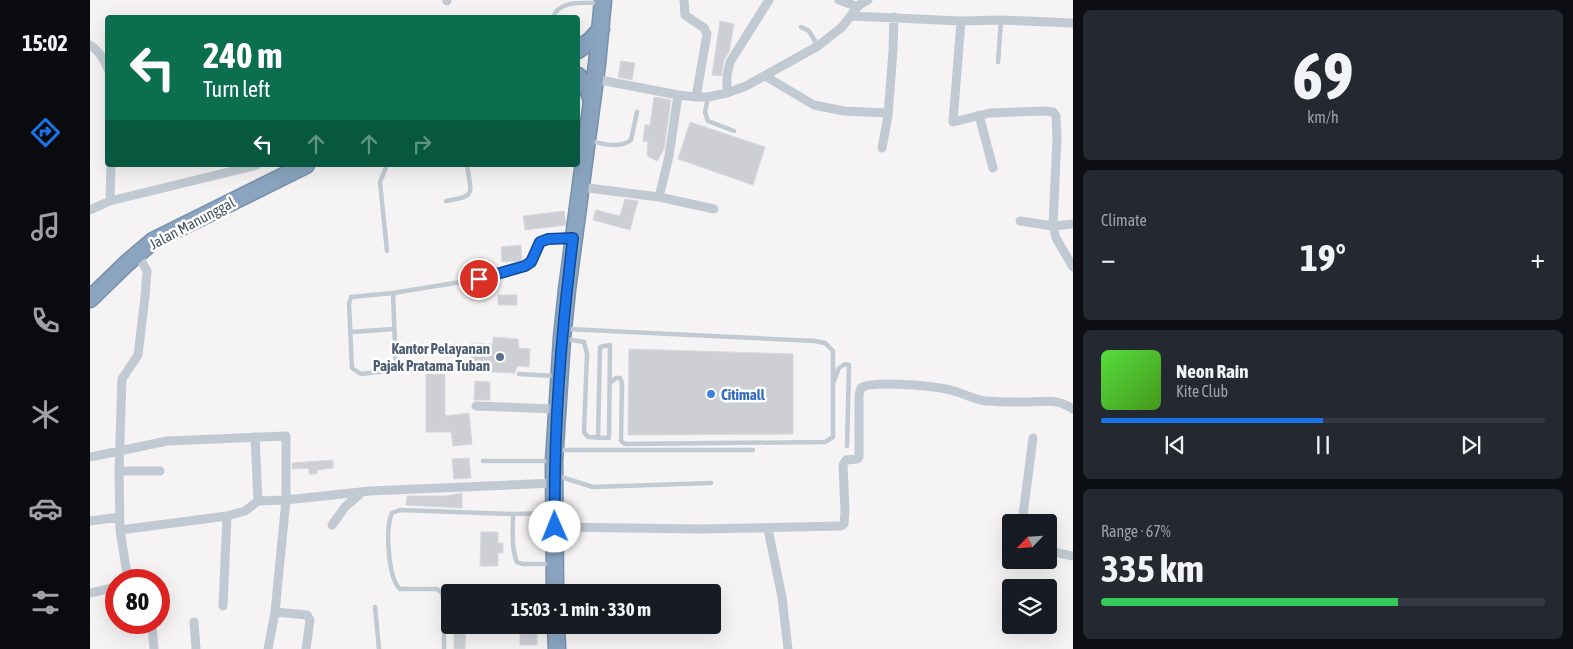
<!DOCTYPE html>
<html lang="en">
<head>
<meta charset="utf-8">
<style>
  :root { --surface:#171b24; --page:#242831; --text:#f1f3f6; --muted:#9ea1a6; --line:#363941; --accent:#1a73e8 }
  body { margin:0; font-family:"Asap Condensed",sans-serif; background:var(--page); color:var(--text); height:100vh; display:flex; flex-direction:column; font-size:19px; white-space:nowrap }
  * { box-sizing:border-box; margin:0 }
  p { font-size:16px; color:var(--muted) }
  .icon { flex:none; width:28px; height:28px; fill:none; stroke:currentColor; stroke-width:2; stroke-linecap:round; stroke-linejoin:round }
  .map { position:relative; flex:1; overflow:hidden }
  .sheet { display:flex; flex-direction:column; gap:10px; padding:10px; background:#0d0f14; width:500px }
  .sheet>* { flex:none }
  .hud { position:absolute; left:15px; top:15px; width:475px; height:152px; border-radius:5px; box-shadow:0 5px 20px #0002; background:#0b6e4f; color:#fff; overflow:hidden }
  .needle { width:32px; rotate:245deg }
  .tools { position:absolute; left:912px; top:514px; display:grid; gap:10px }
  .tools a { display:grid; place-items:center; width:55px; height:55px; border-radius:5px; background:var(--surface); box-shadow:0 5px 20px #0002; font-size:25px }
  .speed { position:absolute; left:15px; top:569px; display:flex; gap:10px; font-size:25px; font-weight:700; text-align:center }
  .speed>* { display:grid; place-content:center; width:65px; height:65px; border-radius:50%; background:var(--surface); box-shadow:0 5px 20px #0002; line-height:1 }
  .speed .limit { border:8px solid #d22; background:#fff; color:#111 }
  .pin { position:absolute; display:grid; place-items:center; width:42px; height:42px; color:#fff; margin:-21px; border:2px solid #fff; border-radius:50%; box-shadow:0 1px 5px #0007 }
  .me { position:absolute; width:55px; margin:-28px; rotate:359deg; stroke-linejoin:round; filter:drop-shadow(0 0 4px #0008) }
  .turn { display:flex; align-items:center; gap:18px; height:105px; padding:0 15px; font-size:22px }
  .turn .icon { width:65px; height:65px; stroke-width:2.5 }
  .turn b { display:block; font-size:35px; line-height:42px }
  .lanes { display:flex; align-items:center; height:48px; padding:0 15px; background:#0003; justify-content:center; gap:25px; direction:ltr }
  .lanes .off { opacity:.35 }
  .big { font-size:38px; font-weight:700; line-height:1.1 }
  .sheet .widget { flex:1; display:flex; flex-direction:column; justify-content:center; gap:8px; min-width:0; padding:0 18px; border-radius:8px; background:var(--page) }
  .sheet .dial { align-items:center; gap:0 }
  .dial b { font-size:65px; line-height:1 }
  .song { display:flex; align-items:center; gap:15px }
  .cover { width:60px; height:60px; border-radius:8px; background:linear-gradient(135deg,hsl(110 70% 55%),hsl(100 70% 35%)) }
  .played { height:5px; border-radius:2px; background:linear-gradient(90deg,var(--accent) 50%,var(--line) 50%) }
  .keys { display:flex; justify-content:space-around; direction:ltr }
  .heat { display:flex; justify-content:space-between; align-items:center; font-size:28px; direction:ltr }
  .charge { height:8px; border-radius:4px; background:linear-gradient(90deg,#34c759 67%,var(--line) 0) }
  .trip { position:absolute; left:351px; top:584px; width:280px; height:50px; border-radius:5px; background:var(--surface); box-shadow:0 5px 20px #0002; font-weight:700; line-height:50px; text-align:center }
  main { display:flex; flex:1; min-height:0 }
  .tabs { display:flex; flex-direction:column; width:90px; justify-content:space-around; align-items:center; background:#090b0e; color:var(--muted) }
  .tabs .icon { width:35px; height:35px }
  .tabs .on { color:var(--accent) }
  .tabs b { font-size:22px; color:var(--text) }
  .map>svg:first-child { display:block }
  .building { fill:#cdcfd5; stroke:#d7d9de }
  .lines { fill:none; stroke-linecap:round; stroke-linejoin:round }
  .highway-casing { stroke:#7690ad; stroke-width:19 }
  .lane { stroke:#c1cad2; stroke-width:4.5 }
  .street { stroke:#c1cad2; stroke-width:9 }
  .highway { stroke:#8ba5c1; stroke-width:16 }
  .route-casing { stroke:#114b97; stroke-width:12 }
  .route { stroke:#1a73e8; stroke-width:9 }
  .service-dot { fill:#5c6f8a; stroke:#fff; stroke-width:2 }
  .shop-dot { fill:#3f7fe0; stroke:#fff; stroke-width:2 }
  .labels { text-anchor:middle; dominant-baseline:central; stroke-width:5; stroke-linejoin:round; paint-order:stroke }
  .street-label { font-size:15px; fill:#4a5661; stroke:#fff }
  .service-label { font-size:15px; font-weight:bold; fill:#4e5e75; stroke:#fff; text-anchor:end }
  .shop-label { font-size:15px; font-weight:bold; fill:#366cbe; stroke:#fff; text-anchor:start }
</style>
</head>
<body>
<main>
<nav class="tabs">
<b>15:02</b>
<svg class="icon on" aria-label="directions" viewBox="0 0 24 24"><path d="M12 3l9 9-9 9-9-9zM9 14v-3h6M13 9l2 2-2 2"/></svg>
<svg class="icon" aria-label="music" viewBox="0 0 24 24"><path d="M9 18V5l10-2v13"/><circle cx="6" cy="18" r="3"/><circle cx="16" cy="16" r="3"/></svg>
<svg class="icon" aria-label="phone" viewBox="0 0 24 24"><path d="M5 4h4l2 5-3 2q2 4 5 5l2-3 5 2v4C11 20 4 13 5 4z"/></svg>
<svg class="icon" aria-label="climate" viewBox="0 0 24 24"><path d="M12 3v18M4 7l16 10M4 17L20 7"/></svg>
<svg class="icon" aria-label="car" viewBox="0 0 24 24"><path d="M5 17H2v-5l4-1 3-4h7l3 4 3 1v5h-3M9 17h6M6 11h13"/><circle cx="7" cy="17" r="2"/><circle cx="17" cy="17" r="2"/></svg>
<svg class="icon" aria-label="filters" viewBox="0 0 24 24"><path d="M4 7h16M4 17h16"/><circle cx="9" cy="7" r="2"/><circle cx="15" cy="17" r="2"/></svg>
</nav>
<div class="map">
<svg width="983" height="649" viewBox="0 0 983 649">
  <rect width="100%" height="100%" fill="#f5f3f3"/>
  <!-- building -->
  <path class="building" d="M630,21L644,24L639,52L634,60L631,76L622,75Z
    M531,61L545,63L542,80L528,77Z
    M564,97L581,100L574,149L567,161L557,156L558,142L553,141L555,125H560Z
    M600,122L675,147L663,185L588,159Z
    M535,199L548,201L540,230L503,220L506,210L530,216Z
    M474,211L476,225L435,230L433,216Z
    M431,245L432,261L412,262L411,247Z
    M408,295H427V305H408Z
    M403,337L428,339L429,348L440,349L439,367L427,366L425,373L401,372V366H380L381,343L403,344Z
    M539,349L703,354V434L538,435Z
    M336,374H355V416L379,413L382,444L363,446L361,432H336Z
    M385,381L400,382V400H384Z
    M379,458L381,478L364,479L362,459Z
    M243,460V468L227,470V474H219V468L202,469V463Z
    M372,493V508L316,505L317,496H356Z
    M391,532H408V543H413V553H408V566H390Z
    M364,625H376L375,649H364Z
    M430,625H437V631H447V645H430Z"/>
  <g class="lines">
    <defs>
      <path id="highway" d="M488,50L501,40L511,29
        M488,76L497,87L502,100
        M0,299L37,263L63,241L216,165
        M465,592L464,461L472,338L477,290L507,64L513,0
        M466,625L467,649"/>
    </defs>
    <!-- highway casing -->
    <use href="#highway" class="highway-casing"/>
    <!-- lane -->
    <path class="lane" d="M463,18C468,0 492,3 509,3
      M711,27L719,31L728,46
      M908,62L911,20
      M618,97L615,112L618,121L644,131
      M500,141C514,144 529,149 541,140L547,112
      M356,201C387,196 381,194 377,165
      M297,251L290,182L297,165
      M303,293L306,370
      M477,329L725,341L735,343L743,351V437L735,442L535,444L531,441L532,383L530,378H526L520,383
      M261,332L304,329
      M476,339L494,342L497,354L494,432L498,437L519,438L520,345L510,347L508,438
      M331,371L306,370L271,374L262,368L259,304L261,297L303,293L389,279L432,268L441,262L450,242L458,239L479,238
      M429,374L465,376
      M744,381L749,368L755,364L759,365L757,446
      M469,450H663
      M393,461H461
      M468,476L503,487L621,483
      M423,514C423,529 421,548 427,562L433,564H461
      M285,607L289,649
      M354,649V603L352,593L347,589H310C298,578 295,528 302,513L310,510L423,514L461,513"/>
    <!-- street -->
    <path class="street" d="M357,0V1
      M594,0L595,15L614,28L617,34L606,97
      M749,0L768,7
      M761,16L871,21L911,20L983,23
      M871,21L863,122L900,113L955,111L963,112L966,116L967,137L963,226L966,238L983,267
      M0,45C9,51 14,58 18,69
      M675,76L724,105L754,111L797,113
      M505,79L588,95L606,97H618L637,93L656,86L728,46L752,27L769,5L778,0
      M637,93V75L640,62L679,0
      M889,115L903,168
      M792,148L798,116L803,50L804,17
      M490,187L569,197L624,209
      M569,197L579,156L588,95
      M20,201L21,165
      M0,210L20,201L167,165
      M930,221L963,226L983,224
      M386,406L467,409
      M165,437L168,501
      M0,457L77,441L196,436V500L185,612
      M29,471H70
      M0,521L30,517
      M932,522L943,438
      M242,525L255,507L271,493
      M465,527L611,529L751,526L754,524L755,511L753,465L756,460L767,459L769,457V395L771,388C783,380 851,386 867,392C877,395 885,400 896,401C910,402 925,402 939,402C955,401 968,399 983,409
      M678,529L692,597L698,649
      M30,530L29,471L32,379L48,355L55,297L57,271L47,253
      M959,551L983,556
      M38,580L30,530L137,516L155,511L168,501L196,500L280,491L465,483
      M0,593L26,587
      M133,606L137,516
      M104,622L106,649
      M62,626L64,649
      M178,649L185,612L217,615L220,620L216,649"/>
    <!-- highway -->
    <use href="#highway" class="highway"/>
  </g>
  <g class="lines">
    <defs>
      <path id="route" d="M389,279L435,266L441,262L450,242L458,239L483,238C471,334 463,430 465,527"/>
    </defs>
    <!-- route casing -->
    <use href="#route" class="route-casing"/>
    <!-- route -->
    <use href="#route" class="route"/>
  </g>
  <!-- markers -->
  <circle class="service-dot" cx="410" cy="357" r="5"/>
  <circle class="shop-dot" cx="621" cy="394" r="5"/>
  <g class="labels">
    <!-- street labels -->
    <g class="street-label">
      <text transform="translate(102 223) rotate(-28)">Jalan Manunggal</text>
    </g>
    <!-- service labels -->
    <g class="service-label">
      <text x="400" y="348">Kantor Pelayanan<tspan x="400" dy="17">Pajak Pratama Tuban</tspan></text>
    </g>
    <!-- shop labels -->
    <g class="shop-label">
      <text x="631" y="394">Citimall</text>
    </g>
  </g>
</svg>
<div class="tools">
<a><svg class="needle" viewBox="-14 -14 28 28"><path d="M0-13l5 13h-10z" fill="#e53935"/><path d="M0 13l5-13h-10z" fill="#9ea1a6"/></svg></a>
<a><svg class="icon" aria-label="layers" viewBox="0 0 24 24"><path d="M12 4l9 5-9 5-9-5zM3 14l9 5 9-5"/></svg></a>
</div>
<div class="speed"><div class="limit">80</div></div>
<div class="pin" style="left:389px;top:279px;background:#d93025"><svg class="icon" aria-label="arrive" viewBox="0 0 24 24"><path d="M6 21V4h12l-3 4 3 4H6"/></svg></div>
<svg class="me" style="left:465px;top:527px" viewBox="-20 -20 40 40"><circle r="19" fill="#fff"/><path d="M0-13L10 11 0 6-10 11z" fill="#1a73e8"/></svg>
<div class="trip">15:03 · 1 min · 330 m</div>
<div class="hud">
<div class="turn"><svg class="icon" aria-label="left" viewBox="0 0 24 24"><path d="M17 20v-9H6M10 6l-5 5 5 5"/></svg><div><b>240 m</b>Turn left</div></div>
<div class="lanes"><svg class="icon" aria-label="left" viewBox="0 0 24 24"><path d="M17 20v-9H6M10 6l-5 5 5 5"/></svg><svg class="icon off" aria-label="ahead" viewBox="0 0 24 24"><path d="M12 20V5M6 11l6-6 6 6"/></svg><svg class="icon off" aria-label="ahead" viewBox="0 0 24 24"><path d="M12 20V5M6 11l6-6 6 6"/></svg><svg class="icon off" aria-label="right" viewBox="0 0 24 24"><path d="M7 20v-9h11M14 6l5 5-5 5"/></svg></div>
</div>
</div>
<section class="sheet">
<div class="widget dial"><b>69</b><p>km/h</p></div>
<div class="widget"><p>Climate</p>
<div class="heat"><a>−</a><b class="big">19°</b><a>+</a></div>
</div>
<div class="widget">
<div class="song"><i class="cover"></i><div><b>Neon Rain</b><p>Kite Club</p></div></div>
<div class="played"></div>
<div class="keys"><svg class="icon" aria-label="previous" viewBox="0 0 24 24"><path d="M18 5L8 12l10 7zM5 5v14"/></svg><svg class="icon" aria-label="pause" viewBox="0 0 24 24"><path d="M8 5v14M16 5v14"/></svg><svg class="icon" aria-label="next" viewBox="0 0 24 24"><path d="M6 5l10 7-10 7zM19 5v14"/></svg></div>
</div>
<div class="widget"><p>Range · 67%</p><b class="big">335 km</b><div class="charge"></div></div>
</section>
</main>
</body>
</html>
